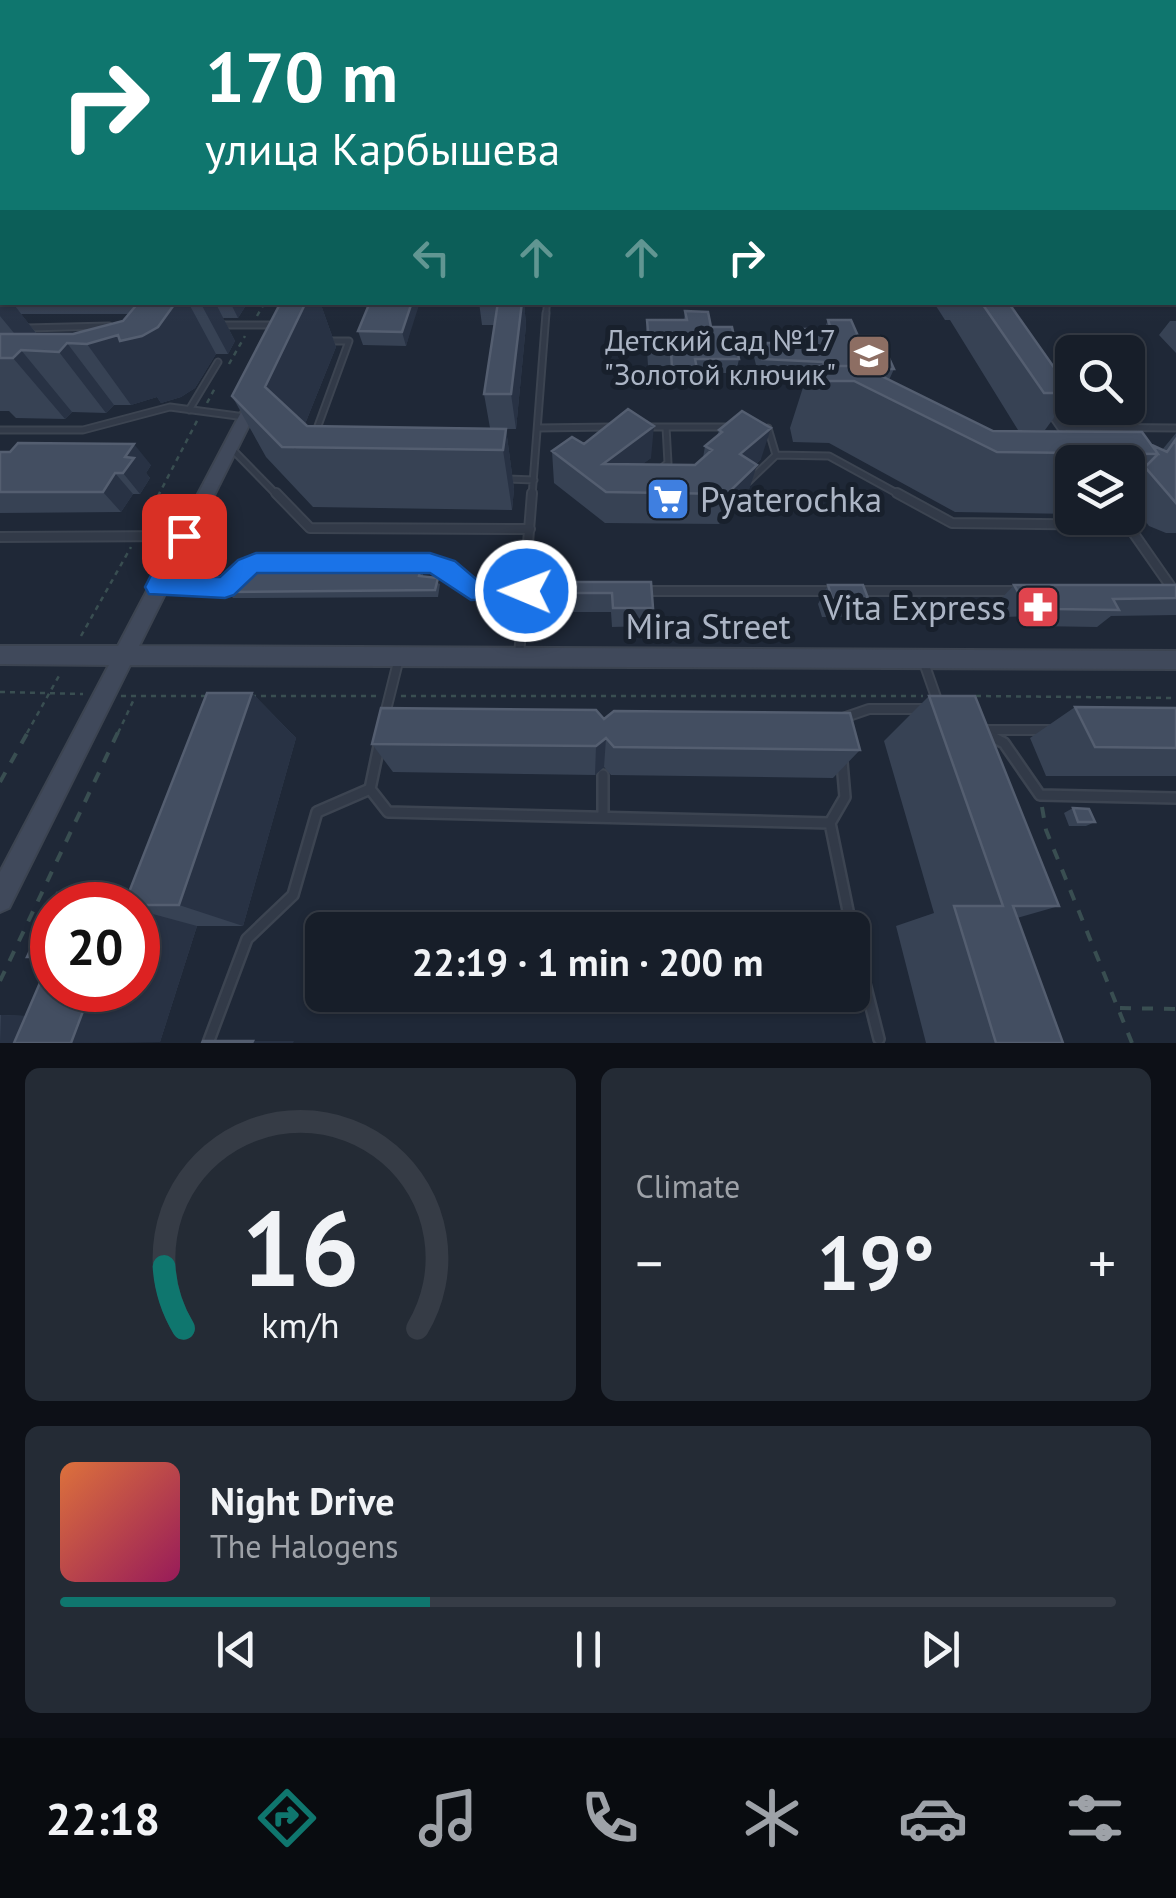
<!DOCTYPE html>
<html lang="en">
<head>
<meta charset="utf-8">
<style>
  :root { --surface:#171e29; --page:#242b35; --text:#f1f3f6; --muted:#9ea2a8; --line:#363c46; --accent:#0f766e }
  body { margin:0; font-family:"PT Sans",sans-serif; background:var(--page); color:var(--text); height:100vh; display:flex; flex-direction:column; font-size:38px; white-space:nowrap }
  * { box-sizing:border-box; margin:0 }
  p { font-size:32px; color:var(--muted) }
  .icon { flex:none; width:55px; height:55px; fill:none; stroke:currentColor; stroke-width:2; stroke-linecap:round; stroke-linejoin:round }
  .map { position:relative; height:1043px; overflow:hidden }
  .side { display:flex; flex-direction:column; gap:25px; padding:25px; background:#0d1017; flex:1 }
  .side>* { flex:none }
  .guide { position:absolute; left:0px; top:0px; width:1178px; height:305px; box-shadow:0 2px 8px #0004,0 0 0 2px var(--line); background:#0f766e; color:#fff; overflow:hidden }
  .buttons { position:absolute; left:1055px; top:335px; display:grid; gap:20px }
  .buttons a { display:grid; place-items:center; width:90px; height:90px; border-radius:15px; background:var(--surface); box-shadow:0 2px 8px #0004,0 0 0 2px var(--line); font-size:50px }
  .speed { position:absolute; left:30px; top:882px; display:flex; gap:20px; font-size:50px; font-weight:700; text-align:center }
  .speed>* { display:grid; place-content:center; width:130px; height:130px; border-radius:50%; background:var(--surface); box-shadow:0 2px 8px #0004,0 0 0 2px var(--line); line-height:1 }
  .speed .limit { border:15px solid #d22; background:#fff; color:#111 }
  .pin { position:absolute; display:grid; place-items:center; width:85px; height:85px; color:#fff; margin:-42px; border-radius:20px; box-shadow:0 5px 15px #0006 }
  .me { position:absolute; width:110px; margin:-55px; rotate:271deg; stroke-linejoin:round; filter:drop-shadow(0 0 8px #0008) }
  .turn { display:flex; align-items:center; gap:35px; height:210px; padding:0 40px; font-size:45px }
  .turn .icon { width:130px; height:130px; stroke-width:2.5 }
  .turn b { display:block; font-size:70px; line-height:85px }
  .lanes { display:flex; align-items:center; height:95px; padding:0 40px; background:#0003; justify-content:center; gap:50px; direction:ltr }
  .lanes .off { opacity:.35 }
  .big { font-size:75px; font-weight:700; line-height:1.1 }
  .side .card { flex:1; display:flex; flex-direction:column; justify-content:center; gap:15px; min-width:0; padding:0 35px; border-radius:15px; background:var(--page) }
  .side .dial { align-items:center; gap:0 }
  .dial svg { height:260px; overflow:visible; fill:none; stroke:var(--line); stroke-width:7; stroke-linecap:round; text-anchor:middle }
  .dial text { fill:var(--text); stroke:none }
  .song { display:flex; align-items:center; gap:30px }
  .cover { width:120px; height:120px; border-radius:15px; background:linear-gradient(135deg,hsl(20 70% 55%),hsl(330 70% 35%)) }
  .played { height:10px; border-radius:5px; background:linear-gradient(90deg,var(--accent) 35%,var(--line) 35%) }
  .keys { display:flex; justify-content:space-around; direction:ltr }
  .heat { display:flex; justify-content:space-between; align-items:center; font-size:55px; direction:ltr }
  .side .tiles { flex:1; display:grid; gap:25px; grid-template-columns:1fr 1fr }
  .card:last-child { grid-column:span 2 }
  .trip { position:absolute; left:305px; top:912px; width:565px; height:100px; border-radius:15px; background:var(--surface); box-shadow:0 2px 8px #0004,0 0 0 2px var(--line); font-weight:700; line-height:100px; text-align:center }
  .dock { display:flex; height:160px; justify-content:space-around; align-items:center; background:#090c10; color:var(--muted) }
  .dock .icon { width:70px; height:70px }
  .dock .selected { color:var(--accent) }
  .dock b { font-size:45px; color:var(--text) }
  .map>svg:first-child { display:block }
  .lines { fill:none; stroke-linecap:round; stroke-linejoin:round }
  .lane-far3-casing { stroke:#3c4451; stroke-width:8 }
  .lane-far2-casing { stroke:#3c4451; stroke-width:9 }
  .lane-far1-casing { stroke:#3c4451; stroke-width:12 }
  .lane-casing { stroke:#3c4451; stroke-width:14 }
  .secondary-casing { stroke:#3c4451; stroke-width:4 }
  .path-far1 { stroke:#394e51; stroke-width:2.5; stroke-dasharray:5 5; stroke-linecap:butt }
  .path { stroke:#394e51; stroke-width:4; stroke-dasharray:11 11; stroke-linecap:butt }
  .lane-far3 { stroke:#323a48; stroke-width:4 }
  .lane-far2 { stroke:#323a48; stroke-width:5 }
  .lane-far1 { stroke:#323a48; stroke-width:8 }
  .lane { stroke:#323a48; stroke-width:9 }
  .secondary { fill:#40495b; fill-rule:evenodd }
  .wall { fill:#374254; fill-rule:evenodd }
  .shaded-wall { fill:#283244 }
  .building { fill:#434e61; stroke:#545e70; stroke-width:2.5 }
  .route { fill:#1a73e8; stroke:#114b97; stroke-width:2.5 }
  .labels { text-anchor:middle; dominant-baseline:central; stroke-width:10; stroke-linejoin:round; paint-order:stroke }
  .far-poi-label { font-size:30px; fill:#acb5c5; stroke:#18202c; text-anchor:end }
  .poi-label { font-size:35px; fill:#acb5c5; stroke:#18202c; text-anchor:start }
  .street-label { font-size:35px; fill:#acb5c5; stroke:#18202c }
</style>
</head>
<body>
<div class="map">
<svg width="1176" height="1043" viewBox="0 0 1176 1043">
  <rect width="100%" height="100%" fill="#1f2837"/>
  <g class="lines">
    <defs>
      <path id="lane-far3" d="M546,315L547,302"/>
      <path id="lane-far2" d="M219,325H277
        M26,328L109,326
        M189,410L218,362
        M1051,414L1067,437
        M649,427H726
        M1061,427L1176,428
        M538,428L611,427
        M768,428L776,455L829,456L902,496
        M0,430H83L170,407L245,417
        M315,434L349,341H326
        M231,448L278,496
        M662,468L668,463L666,427
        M506,479L534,480
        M748,482L776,455
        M532,496L546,313"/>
      <path id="lane-far1" d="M276,493L310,528L530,529
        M897,493L952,523L1128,525
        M1123,518L1176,594
        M0,537L184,536
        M161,587L225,588L246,567L256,563H430L446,568L471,589L560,591
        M647,591H830
        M857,591H1015
        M519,656L532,493
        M923,660L937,700
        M385,714L399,658
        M843,718L869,709H924
        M982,730H1050"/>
      <path id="lane" d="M987,734L1004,743L1040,795L1176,798
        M379,746L370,789L388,812L830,823
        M842,762L845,797L830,823L852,930
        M603,775V817
        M852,932L879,1039
        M208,1043L247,939L293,895L317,812L370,789"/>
      <path id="secondary" d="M254,396L261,401L139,646L1176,651V669L130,665L9,908L0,912V872L109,665L0,664V646H118L247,401Z"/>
    </defs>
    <!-- lane-far3 casing -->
    <use href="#lane-far3" class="lane-far3-casing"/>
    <!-- lane-far2 casing -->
    <use href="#lane-far2" class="lane-far2-casing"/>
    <!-- lane-far1 casing -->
    <use href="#lane-far1" class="lane-far1-casing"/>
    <!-- lane casing -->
    <use href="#lane" class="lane-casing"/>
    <!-- secondary casing -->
    <use href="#secondary" class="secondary-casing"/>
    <!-- path-far1 -->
    <path class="path-far1" d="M257,316L265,302
      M229,364L245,336
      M207,403L215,388
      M144,523L198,419
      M81,636L131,547
      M0,692L83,694
      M121,696H208
      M251,696H378
      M401,696H923
      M976,696L1176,698
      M27,733L60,674
      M118,733L135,697"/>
    <!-- path -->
    <path class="path" d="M0,782L29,730
      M1042,807L1046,830L1132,1043
      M0,981L119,730
      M1120,1008L1176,1009"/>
    <!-- lane-far3 -->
    <use href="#lane-far3" class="lane-far3"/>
    <!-- lane-far2 -->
    <use href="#lane-far2" class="lane-far2"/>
    <!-- lane-far1 -->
    <use href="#lane-far1" class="lane-far1"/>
    <!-- lane -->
    <use href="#lane" class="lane"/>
    <!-- secondary -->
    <use href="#secondary" class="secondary"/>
  </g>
  <!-- wall -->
  <path class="wall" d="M1175,210H1176V275L1175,274Z
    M2,229V302H248L238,318H223L235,341L228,354H216L195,388L181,397L161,403L157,397L131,405H114L106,413L72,412L65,419L16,418L9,411H0V231ZM21,314H129L123,321L73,334H37Z
    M281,302H320L336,347L305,424L307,426L490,428L484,394L495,325H482L479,302H524L526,325L516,429H506L514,489L512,510L313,507L266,457L232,396Z
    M370,302H418L406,346L363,345L358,331Z
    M936,302H1008L1072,393L1045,430H1018L950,320H945L936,306Z
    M685,311L711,327L739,359L736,373H696L695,383L671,382L669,366H648L646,334L647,320H684Z
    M828,320L858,336L894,369L889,380L993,431L1152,445L1162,450L1176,433V533H1166L1149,526L1128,498V462H1072V514L955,512L829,443L793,442L790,428L807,375L758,373L754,357L758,343H787L791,329H824Z
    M1170,321H1176V353L1159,335Z
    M719,430L761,459L756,464L747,496L719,524L605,523L554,483L552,451L584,444L651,458L642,464L695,465L703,458L705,446L717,436Z
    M0,452L151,465L146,473L150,478L140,494H133L121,512L0,513Z
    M423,573V576L440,584L438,597L233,598L228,592Z
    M651,582L653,608L650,626L612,627L611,612H553L551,593Z
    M828,585L868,598L856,617H822L818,604Z
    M1014,585H1176V615L1111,616L1097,627L1036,626L1032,616L1004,617L997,603Z
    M207,693H252L296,738L243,926H197L160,1042L0,1043V1015L26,1016L51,958L27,957L57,893H99L108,896L104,905H52V990H138V905H124Z
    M929,696L1059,906L1017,918L1063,1043H926L896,926L934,913L884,741Z
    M1075,707L1176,708V776H1046L1030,738Z
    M604,719L860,750L833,778L611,775L604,767L595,775L393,772L372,744Z
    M1073,808L1095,822L1086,826H1069L1064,813Z"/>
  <!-- shaded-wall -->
  <path class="shaded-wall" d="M0,287L2,291V302H12L42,341L28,350L0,316Z
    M170,302H188L216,354L195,388L181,397L161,403L157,397L131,405L87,344Z
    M200,302H215L235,341L228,354Z
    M230,302H248L238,318Z
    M306,302H320L336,347L295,449L265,387Z
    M412,302H418L419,305L406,346L402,332Z
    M522,302H524L526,325L516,429L511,394Z
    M67,343L114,405L106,413L59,352Z
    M21,350L72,412L65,419L13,358Z
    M654,426L651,458L606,492L603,464Z
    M771,428L761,459L732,486L740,454Z
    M506,429L514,489L512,510L503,450Z
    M134,444L151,465L146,473L150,478L140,494L123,473L125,457Z
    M757,465L747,496L719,524L727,494Z
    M115,473L133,494L121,512L103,492Z
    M252,693L296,738L243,926L179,905Z
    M606,738L604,767L595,775L596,746Z
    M99,893L108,896L104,905H94Z
    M138,910L197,926L160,1042L71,1043L91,990H138Z
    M1,1015L72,1018L62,1043H0Z
    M253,1041H294L293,1043H252Z"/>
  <!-- building -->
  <path class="building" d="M1175,210H1176V242L1175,241Z
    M2,229V253H0V231Z
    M139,302H176L158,327L142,336L120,341L118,335L87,344L67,343L59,352L21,350L13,358H0V334H73L123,321Z
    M281,302H306L265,387L307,426L506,429L503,450L282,447L232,396Z
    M370,302H412L402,332L358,331Z
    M498,302H522L511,394H484Z
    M981,302H1008L1072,393H1044Z
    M685,311L708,312L711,327H732L739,359H695L697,369L672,368L671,352H650L647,320H687Z
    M828,320H851L858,336H879L894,369H867L861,366H825L823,362L762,359L758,343H796L791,329H831Z
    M810,366H861L993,431L1142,432L1158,454L997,452L854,381H814Z
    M628,409L654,426L603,464L695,465L712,450L705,446L722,432L719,430L742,411L771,428L740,454L757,465L727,494L606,492L552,451L572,437L584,444Z
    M1176,439V503L1145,467L1158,454L1152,445L1167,452Z
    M18,443L134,444L125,457L134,458L123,473H115L103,492H0V452H10Z
    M421,567L419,576L438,578L435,590L228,592L245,568Z
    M552,582H651L653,608H613L612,593H551Z
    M828,585H863L868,598H832Z
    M1014,585H1176V598L1113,599L1119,610L1056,609L1050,598L1022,599Z
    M207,693H252L179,905H124Z
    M929,696H975L1059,906H1013L1063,1043H996L954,906H1003Z
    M1075,707L1176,708V748L1095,747Z
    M381,708L596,710L604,719L614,711L850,713L860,750L614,747L606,738L596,746L372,744Z
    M1073,808L1089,809L1095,822H1078Z
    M57,893H99L94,905H52L51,957H27Z
    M52,955V990H91L71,1043H14Z
    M203,1041H253L252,1043H202Z"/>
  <!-- sky -->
  <linearGradient id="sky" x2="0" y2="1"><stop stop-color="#11161e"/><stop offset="0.55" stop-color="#3c485e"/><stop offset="1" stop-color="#3c485e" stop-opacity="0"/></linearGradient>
  <rect width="1176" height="322" fill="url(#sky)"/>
  <!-- route -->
  <path class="route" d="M184,527L195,536L175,577H220L238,560L256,553H430L455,561L476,579L534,584L538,591L534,598L471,600L430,573H257L234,595L225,598L149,594L145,587L149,579L176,530Z"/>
  <!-- icons -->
  <defs>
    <symbol id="school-square" viewBox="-11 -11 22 22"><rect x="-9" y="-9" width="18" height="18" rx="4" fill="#8d6e63" stroke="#18202c"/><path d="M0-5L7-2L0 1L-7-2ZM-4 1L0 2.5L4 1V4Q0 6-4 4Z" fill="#fff"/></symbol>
    <symbol id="supermarket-square" viewBox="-11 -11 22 22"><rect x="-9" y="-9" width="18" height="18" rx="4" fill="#3f7fe0" stroke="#18202c"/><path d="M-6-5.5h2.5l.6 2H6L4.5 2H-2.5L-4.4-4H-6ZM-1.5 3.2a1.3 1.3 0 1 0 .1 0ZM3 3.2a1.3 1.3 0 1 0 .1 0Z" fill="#fff"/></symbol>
    <symbol id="pharmacy-square" viewBox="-11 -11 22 22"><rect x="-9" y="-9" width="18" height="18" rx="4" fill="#e0444e" stroke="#18202c"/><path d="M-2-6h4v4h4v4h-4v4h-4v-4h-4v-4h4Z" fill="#fff"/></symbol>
  </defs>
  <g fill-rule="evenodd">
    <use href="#school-square" x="844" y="331" width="50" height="50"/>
    <use href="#supermarket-square" x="643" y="474" width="50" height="50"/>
    <use href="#pharmacy-square" x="1013" y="582" width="50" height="50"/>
  </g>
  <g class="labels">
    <!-- far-poi labels -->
    <g class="far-poi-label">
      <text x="836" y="339">Детский сад №17<tspan x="836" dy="34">"Золотой ключик"</tspan></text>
    </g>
    <!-- poi labels -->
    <g class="poi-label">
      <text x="700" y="499">Pyaterochka</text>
      <text x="1006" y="607" text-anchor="end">Vita Express</text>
    </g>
    <!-- street labels -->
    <g class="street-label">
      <text x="708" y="626">Mira Street</text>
    </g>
  </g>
</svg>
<div class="buttons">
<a><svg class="icon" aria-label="search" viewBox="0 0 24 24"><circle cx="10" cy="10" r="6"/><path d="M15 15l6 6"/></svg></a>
<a><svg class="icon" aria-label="layers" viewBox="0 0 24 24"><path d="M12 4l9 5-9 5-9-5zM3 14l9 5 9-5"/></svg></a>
</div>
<div class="speed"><div class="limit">20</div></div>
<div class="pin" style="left:184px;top:536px;background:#d93025"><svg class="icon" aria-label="arrive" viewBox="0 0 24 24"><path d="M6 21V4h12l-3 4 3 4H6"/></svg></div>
<svg class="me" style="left:526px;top:591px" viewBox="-20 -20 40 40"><circle r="17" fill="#1a73e8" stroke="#fff" stroke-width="3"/><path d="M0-11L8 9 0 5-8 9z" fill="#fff"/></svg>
<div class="trip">22:19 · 1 min · 200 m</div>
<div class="guide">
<div class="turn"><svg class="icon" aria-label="right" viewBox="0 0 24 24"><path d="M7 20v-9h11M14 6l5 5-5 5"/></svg><div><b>170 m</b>улица Карбышева</div></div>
<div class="lanes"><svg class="icon off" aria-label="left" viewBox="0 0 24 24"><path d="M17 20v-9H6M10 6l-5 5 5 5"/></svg><svg class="icon off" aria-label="ahead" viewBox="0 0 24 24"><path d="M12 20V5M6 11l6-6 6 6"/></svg><svg class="icon off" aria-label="ahead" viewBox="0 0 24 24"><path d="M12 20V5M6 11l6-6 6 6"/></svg><svg class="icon" aria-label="right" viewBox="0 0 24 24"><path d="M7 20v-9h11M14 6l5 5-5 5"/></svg></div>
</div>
</div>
<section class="side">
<div class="tiles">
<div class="card dial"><svg viewBox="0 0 100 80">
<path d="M14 69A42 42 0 1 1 86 69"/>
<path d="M14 69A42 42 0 0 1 8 50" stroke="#0f766e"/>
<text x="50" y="56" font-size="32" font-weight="700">16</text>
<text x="50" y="72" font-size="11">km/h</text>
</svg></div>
<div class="card"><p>Climate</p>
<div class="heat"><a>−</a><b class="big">19°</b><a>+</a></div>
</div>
<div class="card">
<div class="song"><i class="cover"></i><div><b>Night Drive</b><p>The Halogens</p></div></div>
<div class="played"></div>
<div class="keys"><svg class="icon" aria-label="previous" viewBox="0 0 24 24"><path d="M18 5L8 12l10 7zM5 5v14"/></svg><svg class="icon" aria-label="pause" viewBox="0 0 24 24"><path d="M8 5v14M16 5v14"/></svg><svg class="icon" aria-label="next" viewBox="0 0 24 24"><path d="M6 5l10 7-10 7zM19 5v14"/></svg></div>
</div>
</div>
</section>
<nav class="dock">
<b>22:18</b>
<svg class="icon selected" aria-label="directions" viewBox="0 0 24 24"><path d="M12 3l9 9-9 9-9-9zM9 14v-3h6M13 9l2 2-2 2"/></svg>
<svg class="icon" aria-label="music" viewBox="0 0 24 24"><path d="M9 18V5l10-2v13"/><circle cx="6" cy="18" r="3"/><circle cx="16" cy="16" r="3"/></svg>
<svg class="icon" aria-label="phone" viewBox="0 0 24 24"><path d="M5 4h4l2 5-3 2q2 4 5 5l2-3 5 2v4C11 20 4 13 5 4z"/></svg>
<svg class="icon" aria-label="climate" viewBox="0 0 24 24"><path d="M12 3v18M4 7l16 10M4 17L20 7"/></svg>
<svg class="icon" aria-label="car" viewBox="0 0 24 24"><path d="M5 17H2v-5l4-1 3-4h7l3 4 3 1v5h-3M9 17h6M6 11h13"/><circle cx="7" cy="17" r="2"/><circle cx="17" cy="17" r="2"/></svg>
<svg class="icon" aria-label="filters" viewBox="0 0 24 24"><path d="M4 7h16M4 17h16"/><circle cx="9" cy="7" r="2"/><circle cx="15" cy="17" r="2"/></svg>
</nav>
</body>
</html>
